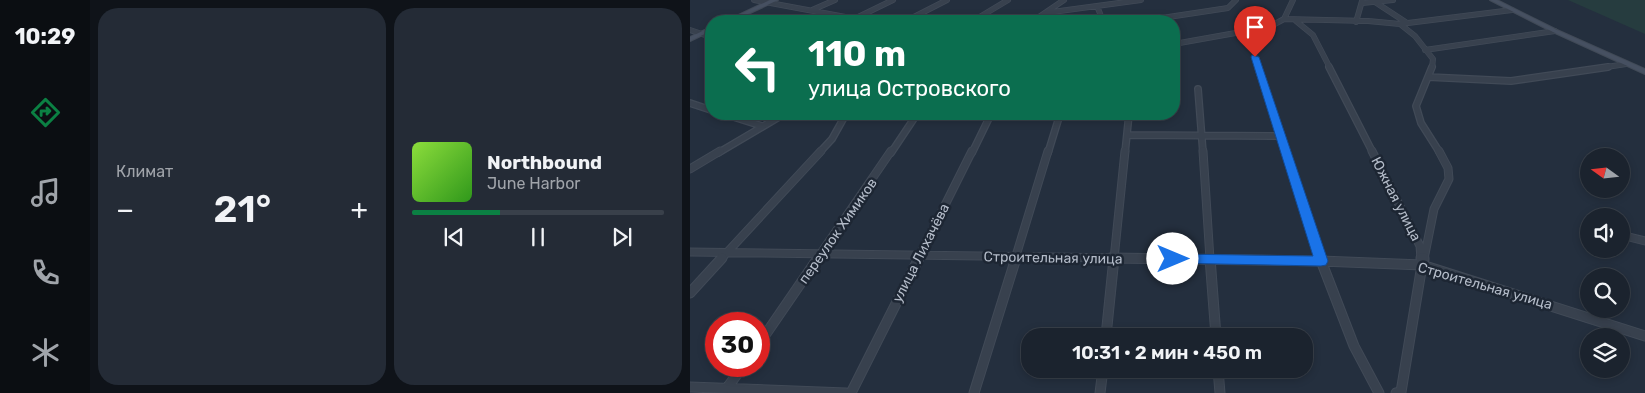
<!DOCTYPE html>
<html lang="ru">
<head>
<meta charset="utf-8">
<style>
  :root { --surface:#1b232e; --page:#242b36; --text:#f1f3f6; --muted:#a0a4aa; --line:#39404a; --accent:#0b8043 }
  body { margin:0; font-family:Rubik,sans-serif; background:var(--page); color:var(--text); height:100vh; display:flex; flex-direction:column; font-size:19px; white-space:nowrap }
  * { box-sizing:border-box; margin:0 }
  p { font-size:16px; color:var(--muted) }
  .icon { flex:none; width:28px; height:28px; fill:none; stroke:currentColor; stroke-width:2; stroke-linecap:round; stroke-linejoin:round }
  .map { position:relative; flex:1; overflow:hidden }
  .panel { display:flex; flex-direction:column; gap:8px; padding:8px; background:#0f1319; width:600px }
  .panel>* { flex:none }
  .hud { position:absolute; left:15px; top:15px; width:475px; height:105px; border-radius:20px; box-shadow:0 2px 8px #0003,0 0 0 1px var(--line); background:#0b6e4f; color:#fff; overflow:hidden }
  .needle { width:32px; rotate:285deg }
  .controls { position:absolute; left:890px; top:148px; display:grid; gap:10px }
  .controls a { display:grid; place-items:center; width:50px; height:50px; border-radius:50%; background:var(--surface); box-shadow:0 2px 8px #0003,0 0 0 1px var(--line); font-size:25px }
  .speed { position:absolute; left:15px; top:312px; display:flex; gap:10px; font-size:25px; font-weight:700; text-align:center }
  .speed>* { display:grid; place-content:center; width:65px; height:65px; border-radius:50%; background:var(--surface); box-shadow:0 2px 8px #0003,0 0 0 1px var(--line); line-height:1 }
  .speed .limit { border:8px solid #d22; background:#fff; color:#111 }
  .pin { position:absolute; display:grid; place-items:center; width:42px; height:42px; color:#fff; margin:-51px -21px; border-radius:50% 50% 50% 0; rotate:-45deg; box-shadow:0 0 5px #0007 }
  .pin .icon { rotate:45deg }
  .me { position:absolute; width:55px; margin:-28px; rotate:90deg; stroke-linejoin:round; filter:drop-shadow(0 0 4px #0008) }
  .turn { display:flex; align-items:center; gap:18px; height:105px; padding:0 20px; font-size:22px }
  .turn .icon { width:65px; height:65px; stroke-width:2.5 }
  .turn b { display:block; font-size:35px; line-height:42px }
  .big { font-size:38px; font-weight:600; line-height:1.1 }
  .panel .card { flex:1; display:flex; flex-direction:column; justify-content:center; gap:8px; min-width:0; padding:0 18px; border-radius:20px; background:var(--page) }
  .song { display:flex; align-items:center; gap:15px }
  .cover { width:60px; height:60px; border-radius:8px; background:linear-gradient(135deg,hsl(90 70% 55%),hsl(110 70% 35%)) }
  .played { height:5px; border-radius:2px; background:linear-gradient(90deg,var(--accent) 35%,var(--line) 35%) }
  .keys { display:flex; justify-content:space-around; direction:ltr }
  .heat { display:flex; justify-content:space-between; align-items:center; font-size:28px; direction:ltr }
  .panel .tiles { flex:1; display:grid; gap:8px; grid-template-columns:repeat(2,1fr) }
  .trip { position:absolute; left:331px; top:328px; width:292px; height:50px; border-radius:20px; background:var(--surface); box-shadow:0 2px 8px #0003,0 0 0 1px var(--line); font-weight:600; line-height:50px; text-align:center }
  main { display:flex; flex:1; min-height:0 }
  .menu { display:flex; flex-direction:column; width:90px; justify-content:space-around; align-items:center; background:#0b0e12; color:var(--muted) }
  .menu .icon { width:35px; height:35px }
  .menu .on { color:var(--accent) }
  .menu b { font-size:22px; color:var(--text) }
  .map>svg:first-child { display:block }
  .green { fill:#263c3f }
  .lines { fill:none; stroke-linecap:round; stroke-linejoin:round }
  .street-far3-casing { stroke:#414a57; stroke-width:6 }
  .street-far2-casing { stroke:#414a57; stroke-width:8 }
  .street-far1-casing { stroke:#414a57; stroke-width:9 }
  .street-casing { stroke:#414a57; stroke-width:11 }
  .secondary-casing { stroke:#414a57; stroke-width:2 }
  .street-far3 { stroke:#38414e; stroke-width:4.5 }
  .street-far2 { stroke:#38414e; stroke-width:5.5 }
  .street-far1 { stroke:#38414e; stroke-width:7 }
  .street { stroke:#38414e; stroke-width:9 }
  .secondary { fill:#465061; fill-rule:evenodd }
  .route { fill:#1a73e8; stroke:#114b97 }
  .labels { text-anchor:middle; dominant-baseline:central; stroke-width:5; stroke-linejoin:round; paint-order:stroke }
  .street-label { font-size:14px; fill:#b4bcc9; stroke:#1d2633 }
</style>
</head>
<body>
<main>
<nav class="menu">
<b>10:29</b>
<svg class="icon on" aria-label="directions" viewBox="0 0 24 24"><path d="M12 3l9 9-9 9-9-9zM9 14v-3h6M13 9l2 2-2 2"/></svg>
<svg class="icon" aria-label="music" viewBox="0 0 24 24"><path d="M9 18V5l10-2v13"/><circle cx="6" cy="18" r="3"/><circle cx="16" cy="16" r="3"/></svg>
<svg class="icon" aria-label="phone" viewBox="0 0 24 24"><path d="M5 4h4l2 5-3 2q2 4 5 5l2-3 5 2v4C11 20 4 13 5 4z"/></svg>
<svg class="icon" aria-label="climate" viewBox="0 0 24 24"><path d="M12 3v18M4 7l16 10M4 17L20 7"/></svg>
</nav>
<section class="panel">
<div class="tiles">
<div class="card"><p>Климат</p>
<div class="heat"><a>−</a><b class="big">21°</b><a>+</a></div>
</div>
<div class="card">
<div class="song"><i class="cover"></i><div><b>Northbound</b><p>June Harbor</p></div></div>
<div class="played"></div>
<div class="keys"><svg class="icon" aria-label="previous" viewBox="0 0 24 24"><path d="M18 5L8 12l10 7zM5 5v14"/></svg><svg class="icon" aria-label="pause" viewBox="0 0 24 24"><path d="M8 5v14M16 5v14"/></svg><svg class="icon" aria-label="next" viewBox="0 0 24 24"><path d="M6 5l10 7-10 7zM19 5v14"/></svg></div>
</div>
</div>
</section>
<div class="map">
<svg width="955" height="393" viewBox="0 0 955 393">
  <rect width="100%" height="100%" fill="#242f3e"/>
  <!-- green -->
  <path class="green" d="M878,0H955V34Z"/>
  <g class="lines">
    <defs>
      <path id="street-far3" d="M64,0L177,21
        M685,2L717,23
        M672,3L703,0
        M407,6L413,21
        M122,10L145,0
        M355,13L451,0
        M164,19L203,0
        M594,19L678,21L710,24L822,10
        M216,21L257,0
        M283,21L318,0
        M343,21L374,0
        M452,21L538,8L546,0
        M606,21L623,35L640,68
        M666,22L672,1
        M710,24L725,36L743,59L742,68
        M0,30L21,37
        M484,44L579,27L594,19L603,0
        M735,50L865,31
        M565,57L569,68
        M910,68L936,64"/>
      <path id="street-far2" d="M568,67L596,153
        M639,67L683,153
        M742,67L726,106L731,123L750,153
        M738,77L821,81L918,67
        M508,89L513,153
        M0,103L21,110
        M34,114L72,126
        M438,135L590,136
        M28,153L94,114
        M129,153L142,139L156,114
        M201,153L225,117
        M282,153L301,114
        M358,153L370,114
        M435,153L439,114"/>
      <path id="street-far1" d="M513,151L520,259
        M596,151L630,259
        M682,151L730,246L731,259
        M0,169L30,151
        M931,235L955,241
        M0,252L508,259
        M31,259L131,151
        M127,259L201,151
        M228,259L282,151
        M325,259L358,151
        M424,259L435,151
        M734,259L744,209L759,179L758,168L749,151"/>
      <path id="street" d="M420,258L631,261L732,265L955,336
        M520,258L526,336
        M630,258L664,346L689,393
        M734,260V258
        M0,293L32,258
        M416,336L424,258
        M69,344L128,258
        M528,369L530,393
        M0,387L156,393
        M37,388L53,366
        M161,393L229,258
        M284,393L326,258
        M410,393L413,369
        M706,393L711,392L732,265L731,258"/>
      <path id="secondary" d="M80,0H88L43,21H36Z
        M800,0H807L867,30L955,69V74L863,32Z
        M21,27V31L0,41V37Z"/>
    </defs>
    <!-- street-far3 casing -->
    <use href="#street-far3" class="street-far3-casing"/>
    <!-- street-far2 casing -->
    <use href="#street-far2" class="street-far2-casing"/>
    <!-- street-far1 casing -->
    <use href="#street-far1" class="street-far1-casing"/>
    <!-- street casing -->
    <use href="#street" class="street-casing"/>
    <!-- secondary casing -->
    <use href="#secondary" class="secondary-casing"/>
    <!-- street-far3 -->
    <use href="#street-far3" class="street-far3"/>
    <!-- street-far2 -->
    <use href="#street-far2" class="street-far2"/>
    <!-- street-far1 -->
    <use href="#street-far1" class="street-far1"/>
    <!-- street -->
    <use href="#street" class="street"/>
    <!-- secondary -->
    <use href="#secondary" class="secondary"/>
  </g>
  <!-- route -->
  <path class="route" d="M562,55L569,57L638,261L636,265L631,266L478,263L476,259L478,256L483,254L623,256L561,57Z"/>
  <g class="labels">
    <!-- street labels -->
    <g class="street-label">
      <text transform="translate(706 199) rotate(63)">Южная улица</text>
      <text transform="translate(148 231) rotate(-55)">переулок Химиков</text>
      <text transform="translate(231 253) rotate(-63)">улица Лихачёва</text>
      <text transform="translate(363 258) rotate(1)">Строительная улица</text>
      <text transform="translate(795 286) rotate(16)">Строительная улица</text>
    </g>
  </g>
</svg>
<div class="controls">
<a><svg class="needle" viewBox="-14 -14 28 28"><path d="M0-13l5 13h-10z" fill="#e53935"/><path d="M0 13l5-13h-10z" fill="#a0a4aa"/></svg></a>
<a><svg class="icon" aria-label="sound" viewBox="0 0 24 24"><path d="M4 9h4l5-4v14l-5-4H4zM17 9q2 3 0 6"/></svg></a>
<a><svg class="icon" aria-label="search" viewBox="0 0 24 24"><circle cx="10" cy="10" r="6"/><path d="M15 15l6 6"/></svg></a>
<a><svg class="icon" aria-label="layers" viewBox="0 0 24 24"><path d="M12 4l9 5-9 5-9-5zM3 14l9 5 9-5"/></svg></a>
</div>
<div class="speed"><div class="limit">30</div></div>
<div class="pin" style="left:565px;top:57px;background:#d93025"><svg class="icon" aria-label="arrive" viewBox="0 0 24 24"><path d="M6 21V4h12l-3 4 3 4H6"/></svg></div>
<svg class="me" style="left:483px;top:259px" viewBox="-20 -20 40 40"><circle r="19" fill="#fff"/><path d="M0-13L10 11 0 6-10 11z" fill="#1a73e8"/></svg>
<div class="trip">10:31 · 2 мин · 450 m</div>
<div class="hud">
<div class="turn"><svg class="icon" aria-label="left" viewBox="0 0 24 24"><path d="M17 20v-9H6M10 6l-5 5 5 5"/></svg><div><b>110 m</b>улица Островского</div></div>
</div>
</div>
</main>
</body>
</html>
